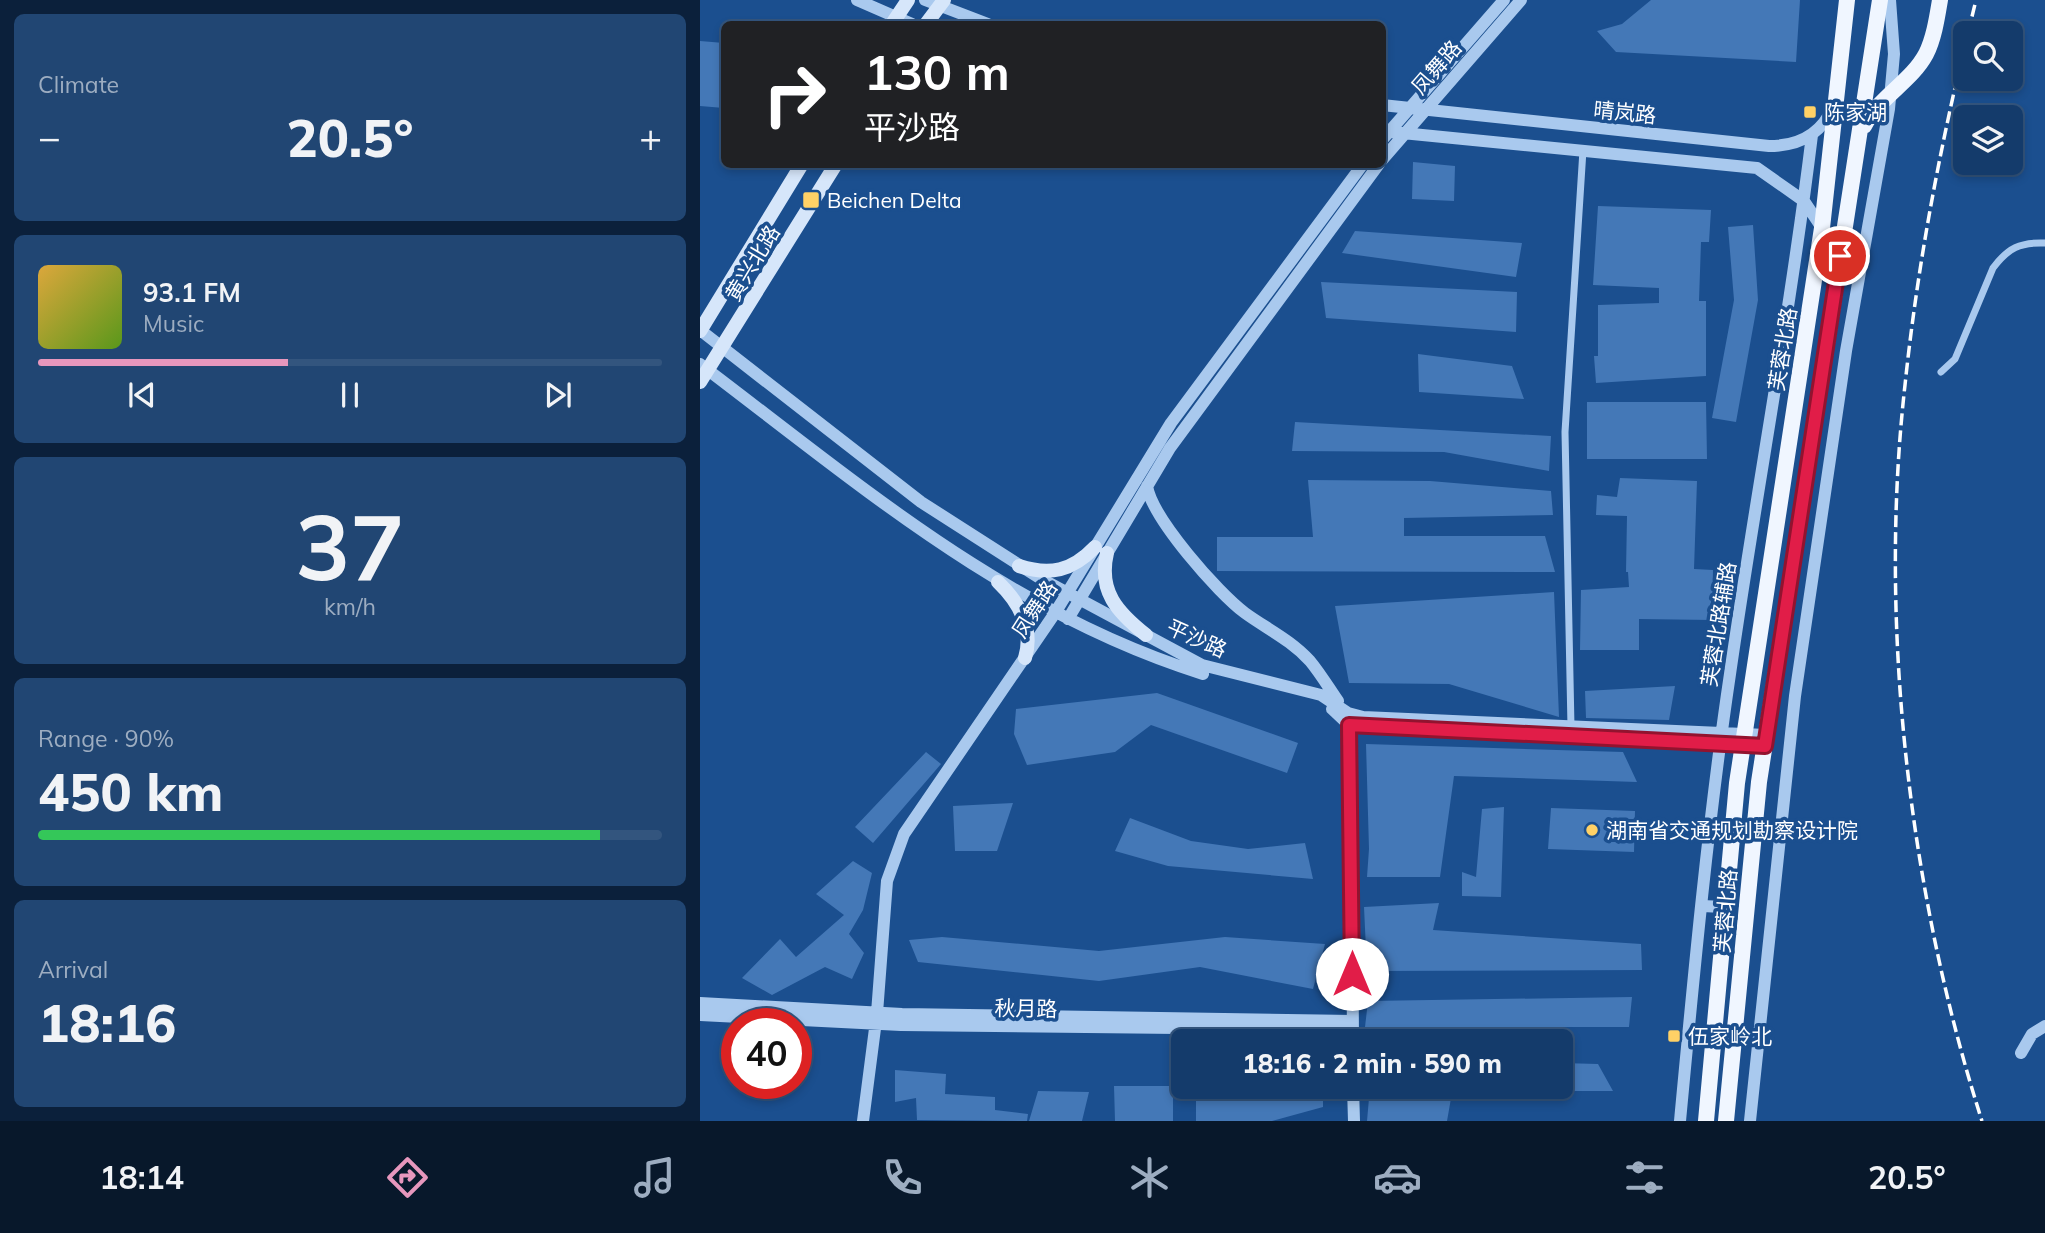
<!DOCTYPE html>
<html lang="en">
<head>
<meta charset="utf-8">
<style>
  :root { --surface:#143b6b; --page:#214673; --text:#f1f3f6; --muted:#9dadc1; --line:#33557e; --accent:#e797bd }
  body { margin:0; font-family:Mulish,"Noto Sans SC",sans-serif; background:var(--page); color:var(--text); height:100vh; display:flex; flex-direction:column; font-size:26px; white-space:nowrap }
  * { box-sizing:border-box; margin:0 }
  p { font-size:23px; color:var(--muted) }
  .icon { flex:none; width:38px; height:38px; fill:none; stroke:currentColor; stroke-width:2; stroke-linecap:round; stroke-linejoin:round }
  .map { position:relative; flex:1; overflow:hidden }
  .panel { display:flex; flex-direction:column; gap:14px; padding:14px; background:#0b203b; width:700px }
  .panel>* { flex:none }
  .banner { position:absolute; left:21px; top:21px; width:665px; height:147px; border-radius:10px; box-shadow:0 4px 10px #0003,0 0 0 2px var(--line); background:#202124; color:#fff; overflow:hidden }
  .controls { position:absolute; left:1253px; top:21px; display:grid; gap:14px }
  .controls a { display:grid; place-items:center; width:70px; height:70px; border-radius:10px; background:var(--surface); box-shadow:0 4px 10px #0003,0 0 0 2px var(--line); font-size:35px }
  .speed { position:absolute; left:21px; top:1008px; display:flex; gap:14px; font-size:35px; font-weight:700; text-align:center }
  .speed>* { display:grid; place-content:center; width:91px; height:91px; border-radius:50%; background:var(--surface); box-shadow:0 4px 10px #0003,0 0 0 2px var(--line); line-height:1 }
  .speed .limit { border:10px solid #d22; background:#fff; color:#111 }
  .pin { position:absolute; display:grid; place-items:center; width:60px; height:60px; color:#fff; margin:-30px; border:4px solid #fff; border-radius:50%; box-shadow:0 2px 7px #0007 }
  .me { position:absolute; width:77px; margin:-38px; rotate:0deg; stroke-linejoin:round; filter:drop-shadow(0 0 5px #0008) }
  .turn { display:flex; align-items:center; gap:24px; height:147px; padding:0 28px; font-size:32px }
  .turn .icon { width:91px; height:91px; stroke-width:2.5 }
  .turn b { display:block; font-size:49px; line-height:60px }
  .big { font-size:52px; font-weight:800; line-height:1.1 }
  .panel .card { flex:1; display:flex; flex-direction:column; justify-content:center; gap:10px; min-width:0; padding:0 24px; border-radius:10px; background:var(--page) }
  .panel .dial { align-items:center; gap:0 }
  .dial b { font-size:91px; line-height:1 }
  .song { display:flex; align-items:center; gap:21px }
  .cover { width:84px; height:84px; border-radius:10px; background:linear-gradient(135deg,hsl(40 70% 55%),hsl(90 70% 35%)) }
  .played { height:7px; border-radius:4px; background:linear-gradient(90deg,var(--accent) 40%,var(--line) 40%) }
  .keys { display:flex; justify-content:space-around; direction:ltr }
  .heat { display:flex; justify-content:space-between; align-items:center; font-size:38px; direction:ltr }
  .charge { height:10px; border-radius:5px; background:linear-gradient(90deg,#34c759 90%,var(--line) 0) }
  .trip { position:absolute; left:471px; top:1029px; width:402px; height:70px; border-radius:10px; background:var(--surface); box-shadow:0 4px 10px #0003,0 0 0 2px var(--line); font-weight:800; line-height:70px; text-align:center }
  .tab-bar { display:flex; height:112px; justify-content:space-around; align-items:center; background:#08182b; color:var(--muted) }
  .tab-bar .icon { width:49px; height:49px }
  .tab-bar .selected { color:var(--accent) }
  .tab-bar b { font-size:32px; color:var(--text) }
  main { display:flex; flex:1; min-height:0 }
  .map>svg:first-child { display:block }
  .building { fill:#4478b7 }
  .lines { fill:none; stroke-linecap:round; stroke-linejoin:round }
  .minor { stroke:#a9c9ee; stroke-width:7 }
  .tertiary { stroke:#a9c9ee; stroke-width:12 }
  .secondary { stroke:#d6e6fa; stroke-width:14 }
  .primary { stroke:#f0f6ff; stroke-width:16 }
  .rail { stroke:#fff; stroke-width:3.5; stroke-dasharray:12 5; stroke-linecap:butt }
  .route-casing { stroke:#92132f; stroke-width:18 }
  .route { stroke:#e11d48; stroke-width:12 }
  .poi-dot { fill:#ffd166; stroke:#1b4f8f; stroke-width:2.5 }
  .labels { text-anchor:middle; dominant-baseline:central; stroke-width:7; stroke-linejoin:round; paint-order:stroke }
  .street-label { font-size:21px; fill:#fff; stroke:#1b4f8f }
  .poi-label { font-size:21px; fill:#fff; stroke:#1b4f8f; text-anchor:start }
</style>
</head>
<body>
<main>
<section class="panel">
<div class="card"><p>Climate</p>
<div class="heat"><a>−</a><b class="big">20.5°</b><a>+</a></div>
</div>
<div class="card">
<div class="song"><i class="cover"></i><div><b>93.1 FM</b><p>Music</p></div></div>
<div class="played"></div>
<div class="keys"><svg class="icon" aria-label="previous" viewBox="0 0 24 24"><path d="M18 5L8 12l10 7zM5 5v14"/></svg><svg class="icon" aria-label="pause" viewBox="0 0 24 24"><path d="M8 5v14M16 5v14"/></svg><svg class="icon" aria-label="next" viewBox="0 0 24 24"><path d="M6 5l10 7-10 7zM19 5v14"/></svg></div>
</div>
<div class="card dial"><b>37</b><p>km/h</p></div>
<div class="card"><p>Range · 90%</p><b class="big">450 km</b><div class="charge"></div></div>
<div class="card"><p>Arrival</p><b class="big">18:16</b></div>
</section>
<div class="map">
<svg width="1345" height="1121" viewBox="0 0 1345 1121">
  <rect width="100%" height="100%" fill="#1b4f8f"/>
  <!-- building -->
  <path class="building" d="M951,0H1100L1096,62L916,52L897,31L922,24Z
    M0,41L24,43V108L0,106Z
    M713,162L755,166L754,201L712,199Z
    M898,206L1011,210L1009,242H1001L999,301H1006V376L896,383L894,356H898V305L959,303V288L893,285Z
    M1053,225L1058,300L1036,422L1012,418L1034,300L1028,227Z
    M655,231L822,243L816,277L642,253Z
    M621,282L817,292L816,332L626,318Z
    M718,354L812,366L824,399L719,392Z
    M887,402H1006L1007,459H887Z
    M595,422L851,436L849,471L744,452L592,451Z
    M920,478L997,481L994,569L1013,570L1012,620L939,619V650H880L881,590L929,587L928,572H926L927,516L896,515L897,495L917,497Z
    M608,480L730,481L851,491L853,515L704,518V536H845L855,572L517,571V537H613Z
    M854,592L859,717L749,684L649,683L635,606Z
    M975,686L969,720L886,718L885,691Z
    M457,693L598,743L587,773L451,725L415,752L327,765L314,734L316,709Z
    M666,744L923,752L937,782L754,776L740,877H667L669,849Z
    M226,752L241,764L173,843L155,827Z
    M313,803L297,851H255L253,806Z
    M804,807L801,897L762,896V872L776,877L782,809Z
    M851,808L935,811L934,852L848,849Z
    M430,818L491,841L548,849L605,843L613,879L468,866L415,851Z
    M153,861L172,873L163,910L149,934L164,953L152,979L125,967L72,995L42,978L80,939L96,957L144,915L116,894Z
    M739,903L733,930L941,944L942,970L667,971L664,907Z
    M242,937L399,951L525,937L625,944L613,989L500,967L399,981L218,962L209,940Z
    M932,997L929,1027H665L668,1001Z
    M861,1063L898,1064L913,1091H861Z
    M195,1070L246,1074L245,1094L295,1097V1110L328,1114L327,1121L217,1120L216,1098L195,1102Z
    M414,1086H473V1121H415Z
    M670,1087H753L747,1121H667Z
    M623,1088V1107L572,1121H496V1089Z
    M338,1091L389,1092L382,1121H329Z"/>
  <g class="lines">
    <!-- minor -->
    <path class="minor" d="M1241,372L1255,359L1293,268C1308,248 1320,242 1345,243
      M871,727L865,432L883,150"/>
    <!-- tertiary -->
    <path class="tertiary" d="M157,0L212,24
      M225,0L288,24
      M682,105L1069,146C1098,146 1121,135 1133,107
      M682,131L1057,168L1104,201L1122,228
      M682,140L804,0
      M682,160L821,0
      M0,330L221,502L338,577L502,665L621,695L648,713L663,717L1066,735
      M0,364C160,485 308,613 503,674
      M447,486C452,518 518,593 545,613C567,629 591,640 610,661C620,673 629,688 638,701
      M368,619L470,448L679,164
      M632,709L649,725L662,727L1065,746
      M648,720L651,737L653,1041
      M1002,906L1024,907
      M0,1003L202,1014L653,1021
      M0,1015L201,1025L653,1030
      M1321,1053L1332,1034L1345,1026
      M653,1087L654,1121
      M163,1121L177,1013L187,881L204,834L355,613L471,423L663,164
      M980,1121C994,972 1008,822 1030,674C1056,494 1090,315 1112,135
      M1050,1121L1095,696L1146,351L1189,109L1194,54L1190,0"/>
    <!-- secondary -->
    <path class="secondary" d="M192,24L208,0
      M226,24L244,0
      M0,331L102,164
      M0,382L136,164
      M407,553C398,591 417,612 446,635
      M319,566C350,576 372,571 395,547
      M298,582C319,602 334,629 325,658"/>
    <!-- primary -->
    <path class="primary" d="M1164,126C1179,97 1211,82 1226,54C1234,38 1237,18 1240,0
      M1006,1121L1037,783L1122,228L1147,0
      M1026,1121L1059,782L1180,0"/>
    <!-- rail -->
    <path class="rail" d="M1268,33L1276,0
      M1265,45C1238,157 1217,270 1205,385C1178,623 1209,893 1282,1121"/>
  </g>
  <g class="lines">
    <defs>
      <path id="route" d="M652,974L649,725L1065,746L1140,256"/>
    </defs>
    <!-- route casing -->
    <use href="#route" class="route-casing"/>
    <!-- route -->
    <use href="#route" class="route"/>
  </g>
  <!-- markers -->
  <g class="poi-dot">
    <rect x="1103" y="105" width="14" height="14" rx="3.5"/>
    <rect x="102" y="191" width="18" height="18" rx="3.5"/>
    <circle cx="892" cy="830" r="7"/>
    <rect x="967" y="1029" width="14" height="14" rx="3.5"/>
  </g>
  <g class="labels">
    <!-- street labels -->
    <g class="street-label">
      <text transform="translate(736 67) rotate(-49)">凤舞路</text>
      <text transform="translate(925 112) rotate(6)">晴岚路</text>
      <text transform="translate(52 263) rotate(-59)">黄兴北路</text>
      <text transform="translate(1082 349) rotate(-81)">芙蓉北路</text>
      <text transform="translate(334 609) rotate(-57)">凤舞路</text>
      <text transform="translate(1018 624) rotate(-81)">芙蓉北路辅路</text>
      <text transform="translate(497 638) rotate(24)">平沙路</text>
      <text transform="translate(1025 911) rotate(-85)">芙蓉北路</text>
      <text transform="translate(326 1008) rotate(1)">秋月路</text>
    </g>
    <!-- poi labels -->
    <g class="poi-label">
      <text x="1124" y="112">陈家湖</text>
      <text x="127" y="200">Beichen Delta</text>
      <text x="906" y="830">湖南省交通规划勘察设计院</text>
      <text x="988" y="1036">伍家岭北</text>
    </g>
  </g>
</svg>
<div class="controls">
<a><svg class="icon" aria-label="search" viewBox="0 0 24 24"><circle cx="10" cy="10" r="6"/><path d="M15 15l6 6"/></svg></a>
<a><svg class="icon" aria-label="layers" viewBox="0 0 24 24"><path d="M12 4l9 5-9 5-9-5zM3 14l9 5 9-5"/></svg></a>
</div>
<div class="speed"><div class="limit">40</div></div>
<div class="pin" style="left:1140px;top:256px;background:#d93025"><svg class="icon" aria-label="arrive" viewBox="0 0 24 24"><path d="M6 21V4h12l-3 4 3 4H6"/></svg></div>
<svg class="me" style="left:652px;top:974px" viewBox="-20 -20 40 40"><circle r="19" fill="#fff"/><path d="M0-13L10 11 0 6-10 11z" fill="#e11d48"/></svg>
<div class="trip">18:16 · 2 min · 590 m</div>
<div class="banner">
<div class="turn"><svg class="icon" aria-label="right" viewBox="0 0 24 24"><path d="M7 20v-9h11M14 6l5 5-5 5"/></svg><div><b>130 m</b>平沙路</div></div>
</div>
</div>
</main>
<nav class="tab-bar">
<b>18:14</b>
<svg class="icon selected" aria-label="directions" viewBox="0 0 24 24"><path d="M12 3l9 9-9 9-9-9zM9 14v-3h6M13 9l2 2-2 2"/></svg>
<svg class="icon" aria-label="music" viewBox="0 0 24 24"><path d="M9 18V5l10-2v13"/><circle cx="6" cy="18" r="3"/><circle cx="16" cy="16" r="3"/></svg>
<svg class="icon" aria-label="phone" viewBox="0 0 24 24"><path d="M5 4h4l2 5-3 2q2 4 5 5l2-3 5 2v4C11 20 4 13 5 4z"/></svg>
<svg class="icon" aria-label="climate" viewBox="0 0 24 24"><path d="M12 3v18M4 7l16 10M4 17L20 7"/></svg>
<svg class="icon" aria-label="car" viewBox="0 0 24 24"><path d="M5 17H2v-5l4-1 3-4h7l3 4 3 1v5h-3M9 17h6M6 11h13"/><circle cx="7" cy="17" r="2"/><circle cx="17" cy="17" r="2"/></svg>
<svg class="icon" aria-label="filters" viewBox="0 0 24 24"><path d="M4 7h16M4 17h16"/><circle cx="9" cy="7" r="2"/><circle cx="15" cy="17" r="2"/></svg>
<b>20.5°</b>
</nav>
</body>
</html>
